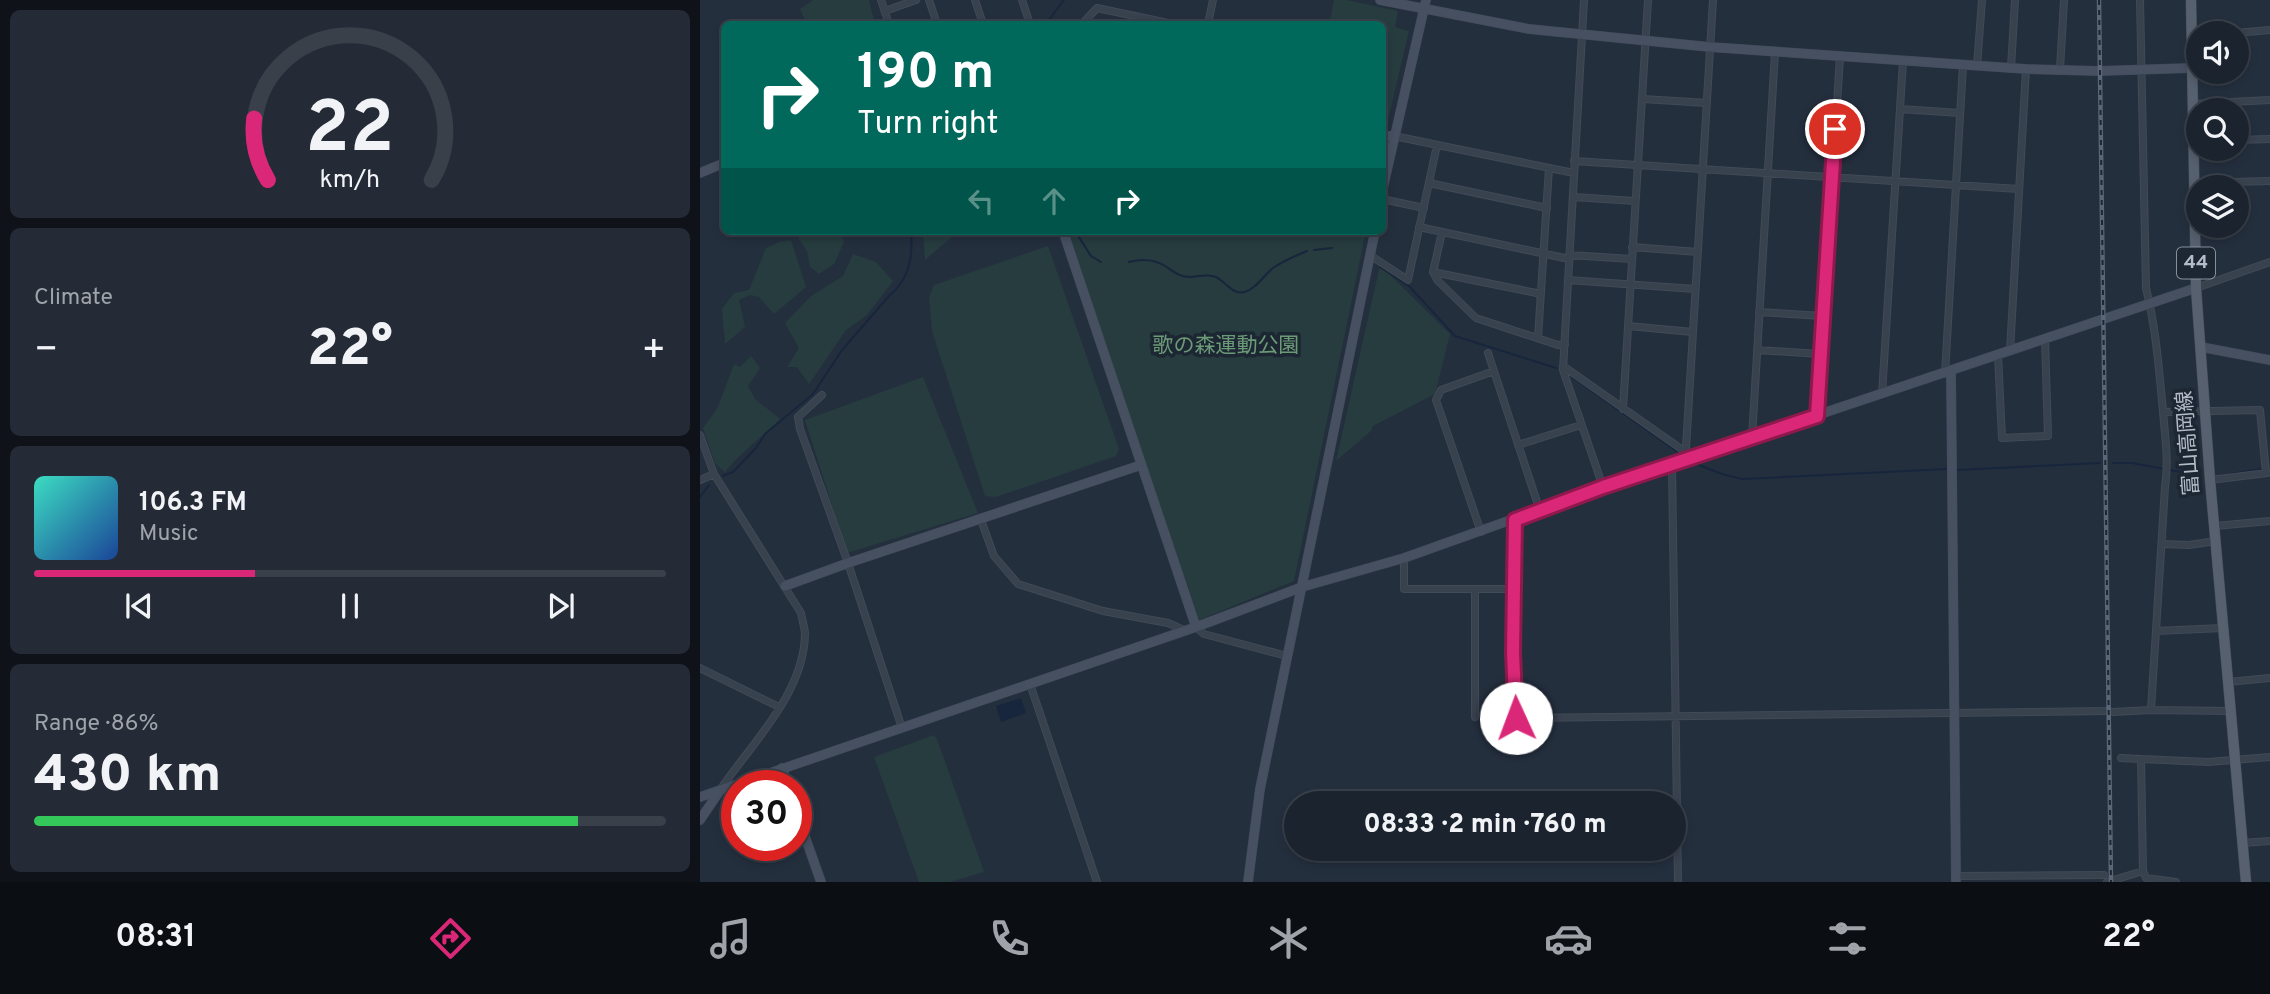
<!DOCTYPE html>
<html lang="en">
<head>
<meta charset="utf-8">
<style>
  :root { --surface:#1b232e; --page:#242b36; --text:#f1f3f6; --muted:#a0a4aa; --line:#39404a; --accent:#db2777 }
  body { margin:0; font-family:Overpass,"Noto Sans JP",sans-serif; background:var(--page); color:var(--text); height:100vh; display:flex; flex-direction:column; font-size:26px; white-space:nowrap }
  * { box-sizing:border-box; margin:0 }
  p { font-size:23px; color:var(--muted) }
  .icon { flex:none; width:38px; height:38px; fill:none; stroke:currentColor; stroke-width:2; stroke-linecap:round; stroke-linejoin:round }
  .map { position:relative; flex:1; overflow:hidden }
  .drawer { display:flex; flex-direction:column; gap:10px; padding:10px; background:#0f1319; width:700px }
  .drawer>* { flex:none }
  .hud { position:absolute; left:21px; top:21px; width:665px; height:214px; border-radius:10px; box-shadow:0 4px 10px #0003,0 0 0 2px var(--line); background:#00695c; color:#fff; overflow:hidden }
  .tools { position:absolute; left:1486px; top:21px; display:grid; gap:14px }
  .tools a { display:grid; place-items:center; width:63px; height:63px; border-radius:50%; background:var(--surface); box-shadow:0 4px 10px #0003,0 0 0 2px var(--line); font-size:35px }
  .speed { position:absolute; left:21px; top:770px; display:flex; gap:14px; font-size:35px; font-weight:700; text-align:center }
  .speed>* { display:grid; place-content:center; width:91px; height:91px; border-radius:50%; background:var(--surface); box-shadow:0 4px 10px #0003,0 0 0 2px var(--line); line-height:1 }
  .speed .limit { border:10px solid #d22; background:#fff; color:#111 }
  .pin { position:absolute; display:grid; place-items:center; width:60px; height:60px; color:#fff; margin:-30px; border:4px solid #fff; border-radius:50%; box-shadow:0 2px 7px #0007 }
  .me { position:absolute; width:77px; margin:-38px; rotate:358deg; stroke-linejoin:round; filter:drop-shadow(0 0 5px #0008) }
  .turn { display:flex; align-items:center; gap:24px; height:147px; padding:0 21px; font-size:32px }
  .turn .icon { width:91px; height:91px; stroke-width:2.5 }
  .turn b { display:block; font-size:49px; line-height:60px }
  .lanes { display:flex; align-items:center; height:66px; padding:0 21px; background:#0003; justify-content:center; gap:35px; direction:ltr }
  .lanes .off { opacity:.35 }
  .big { font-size:52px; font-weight:800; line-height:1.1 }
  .drawer .card { flex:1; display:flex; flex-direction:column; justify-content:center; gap:10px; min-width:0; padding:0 24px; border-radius:10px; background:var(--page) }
  .drawer .dial { align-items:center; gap:0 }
  .dial svg { height:182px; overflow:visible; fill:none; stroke:var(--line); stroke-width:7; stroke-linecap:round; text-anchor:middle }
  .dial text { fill:var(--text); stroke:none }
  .song { display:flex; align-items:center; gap:21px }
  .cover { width:84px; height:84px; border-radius:10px; background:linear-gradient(135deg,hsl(170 70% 55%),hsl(220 70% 35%)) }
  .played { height:7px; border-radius:4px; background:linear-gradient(90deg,var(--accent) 35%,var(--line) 35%) }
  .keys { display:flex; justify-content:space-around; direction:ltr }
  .heat { display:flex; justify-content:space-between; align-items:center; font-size:38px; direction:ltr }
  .charge { height:10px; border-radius:5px; background:linear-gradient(90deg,#34c759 86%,var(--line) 0) }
  .trip { position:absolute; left:584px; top:791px; width:402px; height:70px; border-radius:35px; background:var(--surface); box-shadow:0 4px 10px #0003,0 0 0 2px var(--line); font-weight:800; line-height:70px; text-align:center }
  .dock { display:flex; height:112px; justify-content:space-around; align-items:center; background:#0b0e12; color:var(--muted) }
  .dock .icon { width:49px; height:49px }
  .dock .active { color:var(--accent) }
  .dock b { font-size:32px; color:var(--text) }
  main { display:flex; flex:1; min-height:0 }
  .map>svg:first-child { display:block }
  .green { fill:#263c3f }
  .water { fill:#17263c }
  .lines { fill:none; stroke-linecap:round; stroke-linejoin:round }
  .stream { stroke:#17263c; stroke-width:2 }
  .street-casing { stroke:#414a57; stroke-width:8 }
  .secondary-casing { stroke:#414a57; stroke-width:10 }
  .primary-casing { stroke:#414a57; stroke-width:11 }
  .street { stroke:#38414e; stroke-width:6 }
  .secondary { stroke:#465061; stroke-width:9 }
  .primary { stroke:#56606e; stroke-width:10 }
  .rail-casing { stroke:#5a6575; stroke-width:4.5 }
  .rail { stroke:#1d2633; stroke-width:2; stroke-dasharray:5; stroke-linecap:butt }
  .route-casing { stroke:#8e194d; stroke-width:18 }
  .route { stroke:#db2777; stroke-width:12 }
  .labels { text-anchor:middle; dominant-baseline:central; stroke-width:7; stroke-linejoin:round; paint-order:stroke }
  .shield { fill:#1d2633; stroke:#878f9c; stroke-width:2 }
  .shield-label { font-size:19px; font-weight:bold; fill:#b4bcc9 }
  .park-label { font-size:21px; fill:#6b9a76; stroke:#1d2633 }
  .street-label { font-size:21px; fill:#b4bcc9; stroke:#1d2633 }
</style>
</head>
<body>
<main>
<section class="drawer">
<div class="card dial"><svg viewBox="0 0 100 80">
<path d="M14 69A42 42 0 1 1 86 69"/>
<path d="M14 69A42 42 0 0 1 8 42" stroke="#db2777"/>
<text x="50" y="56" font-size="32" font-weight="700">22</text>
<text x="50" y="72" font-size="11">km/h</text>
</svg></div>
<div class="card"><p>Climate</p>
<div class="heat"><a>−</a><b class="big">22°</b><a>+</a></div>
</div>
<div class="card">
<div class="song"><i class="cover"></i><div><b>106.3 FM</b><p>Music</p></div></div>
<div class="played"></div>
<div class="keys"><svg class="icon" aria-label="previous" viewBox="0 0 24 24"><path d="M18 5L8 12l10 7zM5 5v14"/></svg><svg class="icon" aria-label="pause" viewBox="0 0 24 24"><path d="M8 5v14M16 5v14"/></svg><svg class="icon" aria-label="next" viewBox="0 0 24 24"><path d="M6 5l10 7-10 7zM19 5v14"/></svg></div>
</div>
<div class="card"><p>Range · 86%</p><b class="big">430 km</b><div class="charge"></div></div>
</section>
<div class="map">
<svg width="1570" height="882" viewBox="0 0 1570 882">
  <rect width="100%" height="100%" fill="#242f3e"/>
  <!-- green -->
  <path class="green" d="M113,0H169L175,24H107L100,9Z
    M634,0H647L698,11L695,27L709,31L687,124L683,127L682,24H629Z
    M102,231H140L144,242L134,264L119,274L110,267L107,251L98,238Z
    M223,231H259L225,260Z
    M366,231H666L594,581L499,620Z
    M91,240L106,287L74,314L59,297L50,295L39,300L45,327L25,344L22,309L34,293L49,290L66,248L79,242Z
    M348,246L419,449L416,456L296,497L285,496L232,331L229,297L234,285Z
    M153,254L176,262L193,281L167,315L146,330L109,384L97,367H87L99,348L85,323L111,296L143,276Z
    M680,265L750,334L735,394L673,426L671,431L636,461Z
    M51,356L60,368L48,386L55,399L80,419C62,438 41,452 25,472L15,463L3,428L18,407L34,364L40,367Z
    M223,377L278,513L147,553L105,420Z
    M234,735L237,739L284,872L250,882H219L174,757Z"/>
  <!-- water -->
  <path class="water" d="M321,698L326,713L301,722L296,706Z"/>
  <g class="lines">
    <!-- stream -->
    <path class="stream" d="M346,24L364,0
      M375,231L391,256L401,262
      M614,250L632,248
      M429,262C441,259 454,259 465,266C473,271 479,277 490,277C499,277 507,273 516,277C525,281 532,295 544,292C555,290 564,275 573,268C583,261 595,256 607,251
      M680,267L709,286L755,336L856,368
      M872,377L982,455
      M1413,463H1432L1464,469
      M999,465L1022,474L1042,479L1247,469
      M1256,470L1400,463
      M1470,470L1500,476
      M23,476L33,472L56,448L65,434L113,394L142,350L189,296C210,279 213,256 211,231
      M1518,476L1562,469
      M0,497L9,485"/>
    <defs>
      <path id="street" d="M181,0L189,24
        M229,0L237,24
        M275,0L283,24
        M322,0L330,24
        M884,0L863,370L903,487
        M1440,0L1446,288C1456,328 1459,370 1463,411C1465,437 1469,461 1465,487L1451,710L1530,711
        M185,11L216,0
        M382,24L397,8L473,24
        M508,24L513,0
        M1536,33L1570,30
        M1277,66L1282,0
        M1311,68L1315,0
        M1360,69L1364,0
        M943,99L1007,103
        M1492,104L1570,100
        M1200,109L1260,113
        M694,136L874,173
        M1536,140L1570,139
        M874,161L1319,189
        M729,183L847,208
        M1495,183L1570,181
        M873,197L935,201
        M682,199L724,208
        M719,227L869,259
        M742,232L733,272L738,281L776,318L858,345L865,344
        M932,247L998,252
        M869,255L932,259
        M671,256L708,280L737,145
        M733,272L841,294
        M868,280L995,289
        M1496,288L1570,262
        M1059,312L1123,316
        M928,326L993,332
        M838,338L849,168
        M1057,350L1120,354
        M1310,351L1326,69
        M788,353L840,511
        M1298,355L1302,438L1348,436L1345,339
        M863,366L987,453
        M1245,374L1263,65
        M1182,394L1203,61
        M122,395L98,417L100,429L148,563L202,728
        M923,409L948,0
        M1463,412L1560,410L1566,473
        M1117,417L1140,57
        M0,435L14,474L101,613C102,620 105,628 105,634C104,694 51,744 20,790
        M1052,438L1075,52
        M818,445L881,425
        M988,460L986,448L1013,0
        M972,464L978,882
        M0,480L14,474
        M1510,480L1567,473
        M281,520L294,556L318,584L403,611L468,623L486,631
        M815,520L813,653L816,718L1409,711
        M1515,526L1570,521
        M781,532L736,400L741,390L794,371
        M1462,544L1489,545L1516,541
        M704,558V589H815
        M775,589V717
        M496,627L504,634L587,656
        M1456,631L1523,628
        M0,668L79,707
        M1528,682L1570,678
        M330,684L397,882
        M1413,712L1451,710
        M1421,758L1441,759
        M1541,843L1570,841
        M1256,876L1404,875
        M1407,882L1443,871
        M1476,882L1446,878L1443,871L1441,759L1508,762L1570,757"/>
      <path id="secondary" d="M680,0L829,29L1010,47L1326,69L1399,71L1491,68
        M682,136H694
        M0,173L24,163
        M682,192L726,0
        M363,231L496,627
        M1501,347L1570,360
        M1251,371L1256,882
        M85,586L148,563L441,465
        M82,768L88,786
        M0,797L496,627L602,587L704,558L903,487L1496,288
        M96,811L121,882
        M0,820L19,792
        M548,882L560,789L675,231"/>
      <path id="primary" d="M1491,0L1496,288L1510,480L1546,882"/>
    </defs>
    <!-- street casing -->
    <use href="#street" class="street-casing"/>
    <!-- secondary casing -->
    <use href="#secondary" class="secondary-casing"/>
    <!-- primary casing -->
    <use href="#primary" class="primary-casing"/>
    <!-- street -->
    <use href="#street" class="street"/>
    <!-- secondary -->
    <use href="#secondary" class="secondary"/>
    <!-- primary -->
    <use href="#primary" class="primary"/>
    <defs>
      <path id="rail" d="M1399,0L1411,882"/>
    </defs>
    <!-- rail casing -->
    <use href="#rail" class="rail-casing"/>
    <!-- rail -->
    <use href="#rail" class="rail"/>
  </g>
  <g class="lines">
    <defs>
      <path id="route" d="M816,718L813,653L815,520L903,487L1117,416L1135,129"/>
    </defs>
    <!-- route casing -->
    <use href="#route" class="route-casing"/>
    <!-- route -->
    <use href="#route" class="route"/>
  </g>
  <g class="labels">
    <!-- shield labels -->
    <rect class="shield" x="1477" y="247.5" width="38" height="31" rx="5"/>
    <g class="shield-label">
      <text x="1496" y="263">44</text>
    </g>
    <!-- park labels -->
    <g class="park-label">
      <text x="526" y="346">歌の森運動公園</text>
    </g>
    <!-- street labels -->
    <g class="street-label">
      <text transform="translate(1489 443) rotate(-94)">富山高岡線</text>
    </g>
  </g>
</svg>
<div class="tools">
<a><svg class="icon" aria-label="sound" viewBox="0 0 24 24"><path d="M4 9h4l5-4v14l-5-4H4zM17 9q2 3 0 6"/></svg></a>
<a><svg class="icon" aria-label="search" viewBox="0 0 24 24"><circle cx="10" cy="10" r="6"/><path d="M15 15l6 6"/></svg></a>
<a><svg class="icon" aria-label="layers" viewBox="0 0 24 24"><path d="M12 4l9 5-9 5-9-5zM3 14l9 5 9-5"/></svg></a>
</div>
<div class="speed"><div class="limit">30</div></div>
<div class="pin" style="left:1135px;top:129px;background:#d93025"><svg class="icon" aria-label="arrive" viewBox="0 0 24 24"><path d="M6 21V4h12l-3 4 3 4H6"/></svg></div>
<svg class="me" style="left:816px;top:718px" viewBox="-20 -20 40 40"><circle r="19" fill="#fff"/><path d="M0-13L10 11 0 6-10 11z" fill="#db2777"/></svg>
<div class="trip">08:33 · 2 min · 760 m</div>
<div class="hud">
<div class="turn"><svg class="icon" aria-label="right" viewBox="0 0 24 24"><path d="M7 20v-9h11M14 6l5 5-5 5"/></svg><div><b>190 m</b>Turn right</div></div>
<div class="lanes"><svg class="icon off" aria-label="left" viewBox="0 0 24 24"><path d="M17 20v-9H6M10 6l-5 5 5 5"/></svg><svg class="icon off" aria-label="ahead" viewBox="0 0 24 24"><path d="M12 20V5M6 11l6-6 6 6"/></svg><svg class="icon" aria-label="right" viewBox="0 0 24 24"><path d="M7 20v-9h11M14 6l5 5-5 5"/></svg></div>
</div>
</div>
</main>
<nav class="dock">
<b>08:31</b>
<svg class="icon active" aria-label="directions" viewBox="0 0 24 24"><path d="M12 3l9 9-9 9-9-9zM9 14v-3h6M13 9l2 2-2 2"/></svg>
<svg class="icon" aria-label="music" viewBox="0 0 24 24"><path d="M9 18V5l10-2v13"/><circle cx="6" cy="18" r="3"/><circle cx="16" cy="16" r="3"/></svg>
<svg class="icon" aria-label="phone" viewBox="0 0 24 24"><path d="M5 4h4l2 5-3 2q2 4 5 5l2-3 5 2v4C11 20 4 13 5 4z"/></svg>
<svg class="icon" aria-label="climate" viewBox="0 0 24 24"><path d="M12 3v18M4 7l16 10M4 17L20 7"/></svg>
<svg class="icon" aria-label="car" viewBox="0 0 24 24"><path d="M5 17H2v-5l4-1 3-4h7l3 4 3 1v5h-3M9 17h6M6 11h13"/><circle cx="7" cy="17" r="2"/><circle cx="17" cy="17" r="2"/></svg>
<svg class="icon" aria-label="filters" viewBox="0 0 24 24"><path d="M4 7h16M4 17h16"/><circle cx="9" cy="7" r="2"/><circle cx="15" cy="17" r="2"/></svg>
<b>22°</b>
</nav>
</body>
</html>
